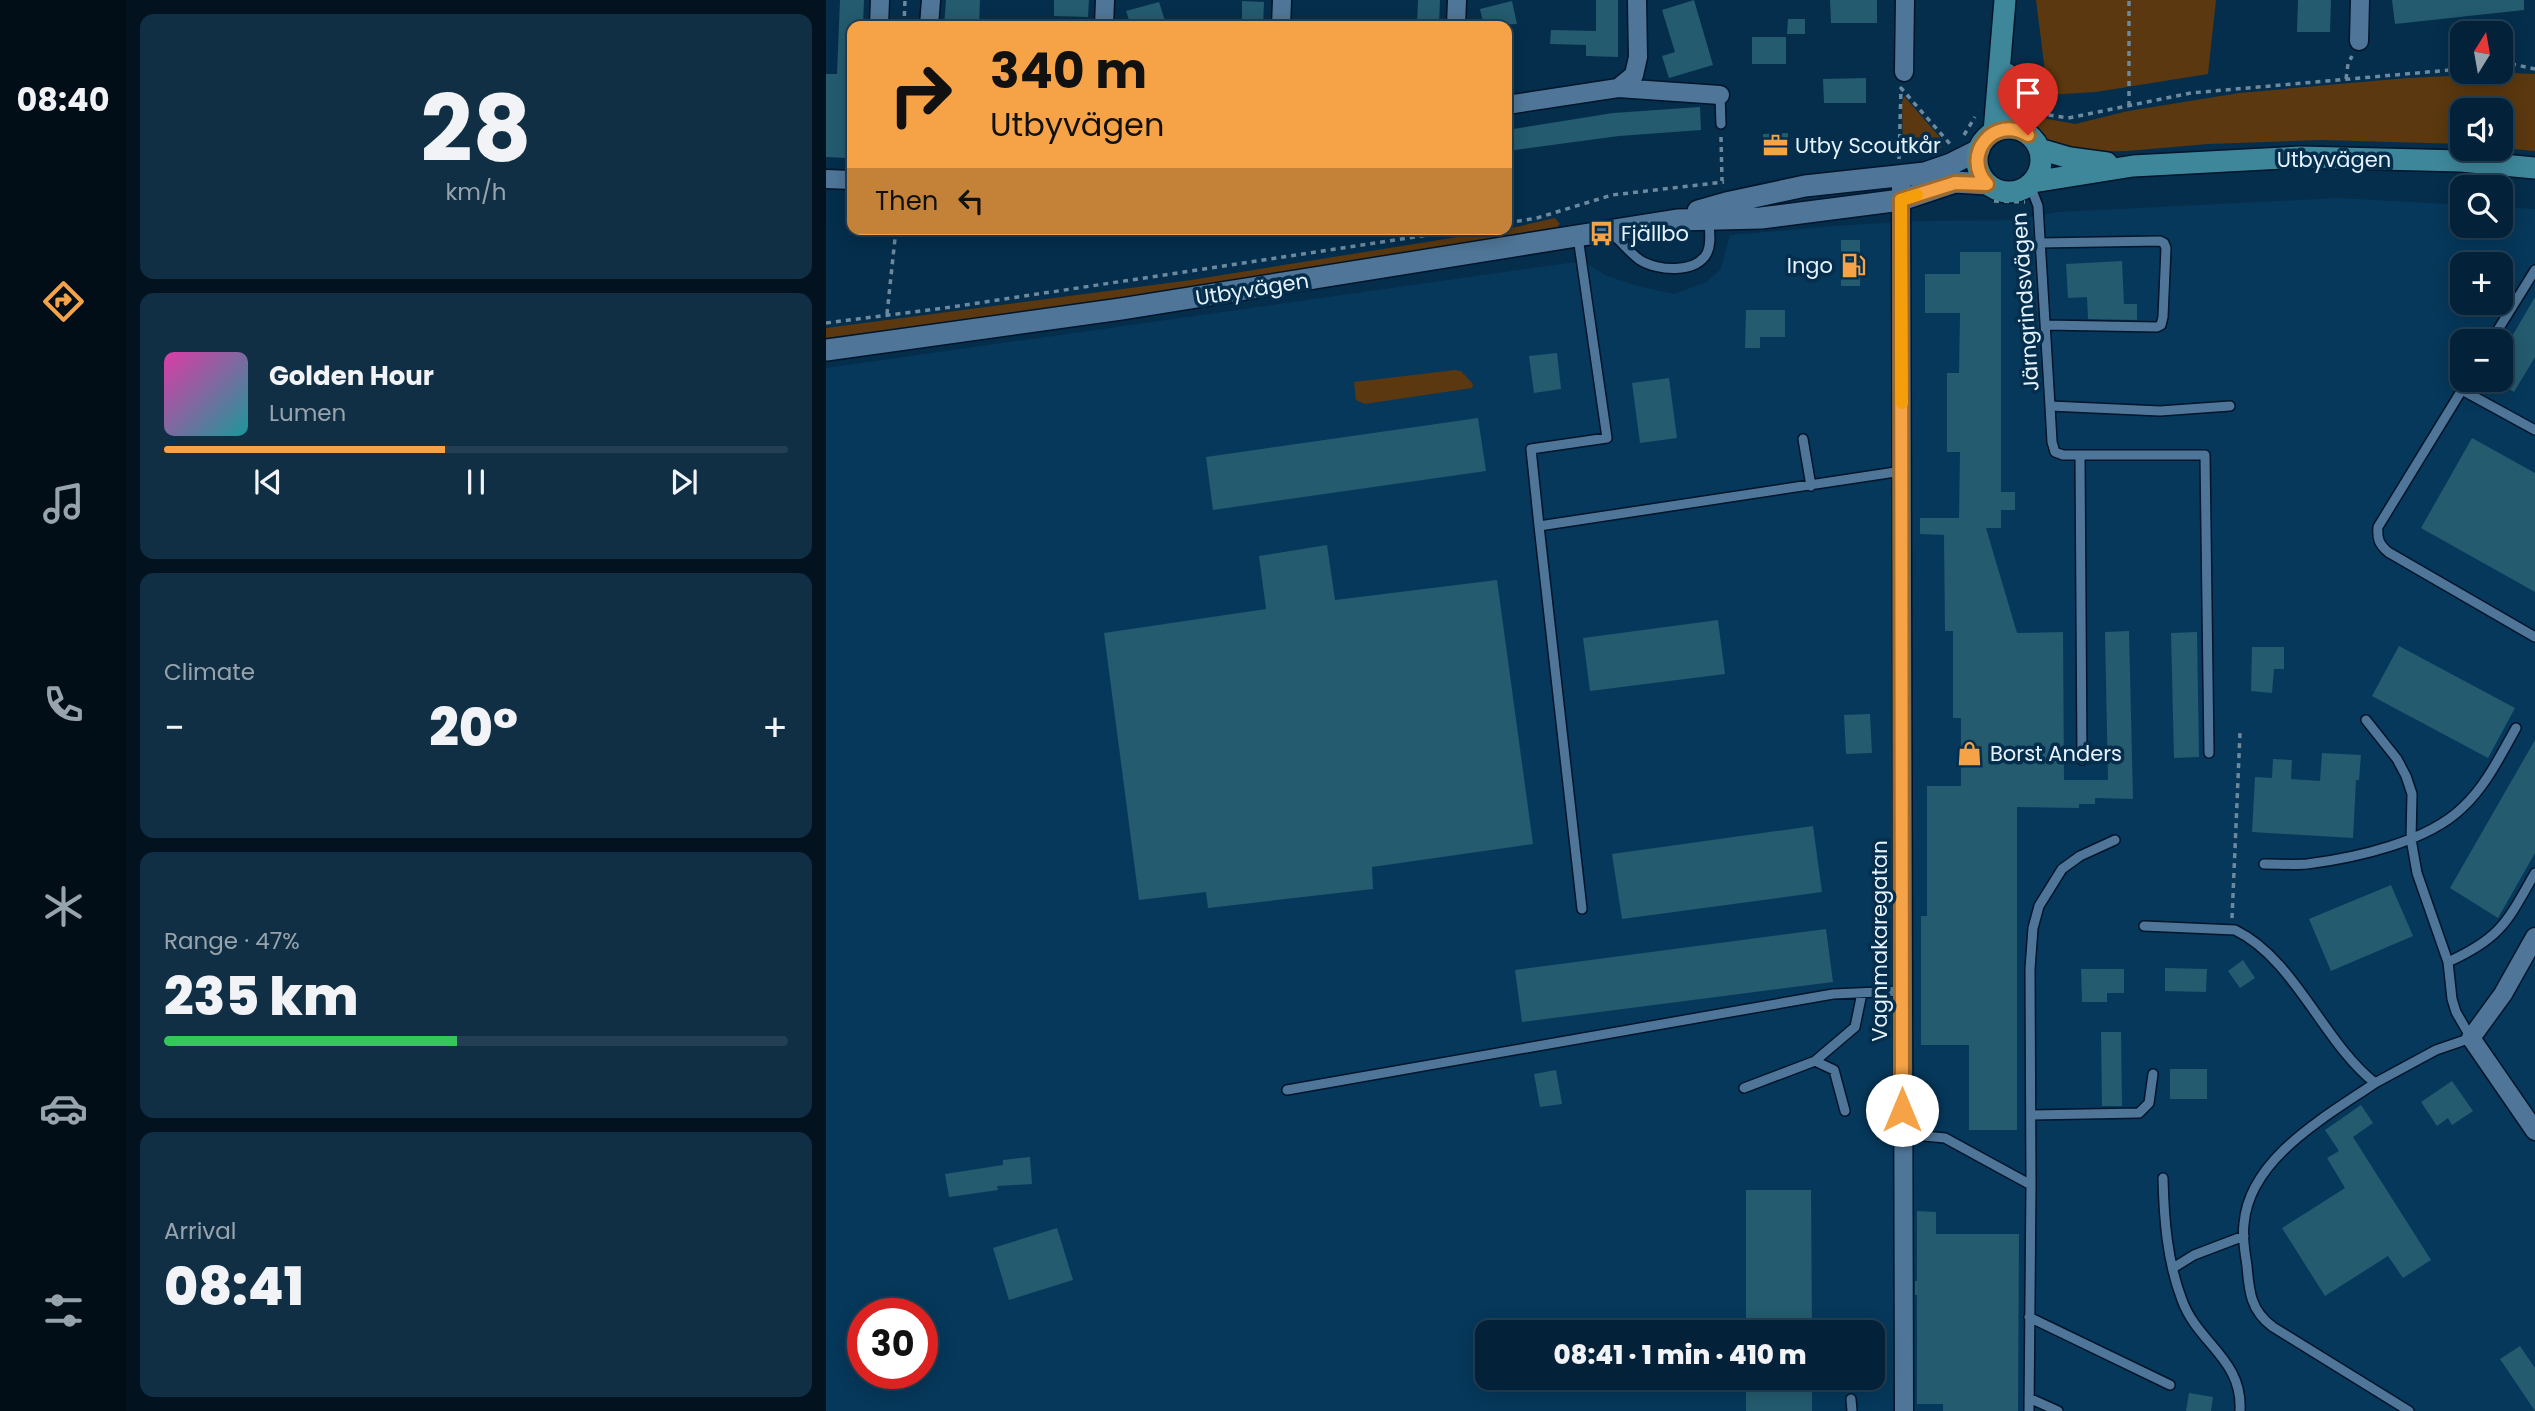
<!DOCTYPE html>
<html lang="en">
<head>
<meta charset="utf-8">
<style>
  :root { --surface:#032239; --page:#112f44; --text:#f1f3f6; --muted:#97a4ae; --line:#243f53; --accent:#f5a346 }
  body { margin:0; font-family:Poppins,sans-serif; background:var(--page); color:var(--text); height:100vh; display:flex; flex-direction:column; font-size:26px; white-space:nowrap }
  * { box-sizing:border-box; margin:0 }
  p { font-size:23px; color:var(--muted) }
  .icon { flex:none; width:38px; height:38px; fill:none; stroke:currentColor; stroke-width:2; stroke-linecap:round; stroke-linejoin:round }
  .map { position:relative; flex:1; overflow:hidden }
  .details { display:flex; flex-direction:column; gap:14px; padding:14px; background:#02131f; width:700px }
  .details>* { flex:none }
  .banner { position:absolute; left:21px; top:21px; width:665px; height:214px; border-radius:14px; box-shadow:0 4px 18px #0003,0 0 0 2px var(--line); background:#f5a346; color:#111; overflow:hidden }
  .needle { width:46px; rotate:11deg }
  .tools { position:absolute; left:1624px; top:21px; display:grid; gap:14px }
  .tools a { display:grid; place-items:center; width:63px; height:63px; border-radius:14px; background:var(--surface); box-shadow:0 4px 18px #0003,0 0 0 2px var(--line); font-size:35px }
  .speed { position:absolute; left:21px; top:1298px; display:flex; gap:14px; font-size:35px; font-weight:700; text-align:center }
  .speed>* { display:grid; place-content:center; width:91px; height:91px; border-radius:50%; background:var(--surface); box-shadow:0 4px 18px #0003,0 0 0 2px var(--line); line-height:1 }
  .speed .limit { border:10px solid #d22; background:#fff; color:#111 }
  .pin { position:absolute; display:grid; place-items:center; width:60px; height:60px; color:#fff; margin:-72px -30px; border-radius:50% 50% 50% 0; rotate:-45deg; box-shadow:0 0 7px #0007 }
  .pin .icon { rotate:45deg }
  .me { position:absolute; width:77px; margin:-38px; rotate:0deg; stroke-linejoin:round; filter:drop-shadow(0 0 5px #0008) }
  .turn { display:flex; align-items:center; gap:24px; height:147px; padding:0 28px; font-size:32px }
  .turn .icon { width:91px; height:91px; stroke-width:2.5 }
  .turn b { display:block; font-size:49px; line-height:60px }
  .then { display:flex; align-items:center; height:66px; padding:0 28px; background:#0003; gap:14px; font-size:26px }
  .big { font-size:52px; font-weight:800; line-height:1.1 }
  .details .widget { flex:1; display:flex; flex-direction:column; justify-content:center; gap:10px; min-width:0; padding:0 24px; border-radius:14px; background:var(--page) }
  .details .dial { align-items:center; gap:0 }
  .dial b { font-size:91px; line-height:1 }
  .song { display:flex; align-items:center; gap:21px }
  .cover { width:84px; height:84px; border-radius:10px; background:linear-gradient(135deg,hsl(320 70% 55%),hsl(180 70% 35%)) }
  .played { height:7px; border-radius:4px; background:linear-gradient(90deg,var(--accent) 45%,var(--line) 45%) }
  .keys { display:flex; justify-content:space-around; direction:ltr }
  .heat { display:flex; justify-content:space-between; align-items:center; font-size:38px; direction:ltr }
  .charge { height:10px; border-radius:5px; background:linear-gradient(90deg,#34c759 47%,var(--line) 0) }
  .trip { position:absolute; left:649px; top:1320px; width:410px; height:70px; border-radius:14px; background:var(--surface); box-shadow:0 4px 18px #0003,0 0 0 2px var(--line); font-weight:800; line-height:70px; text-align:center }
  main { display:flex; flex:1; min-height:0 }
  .tab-bar { display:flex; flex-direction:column; width:126px; justify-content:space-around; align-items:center; background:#010e17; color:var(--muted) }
  .tab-bar .icon { width:49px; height:49px }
  .tab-bar .selected { color:var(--accent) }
  .tab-bar b { font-size:32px; color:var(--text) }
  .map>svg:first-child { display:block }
  .built { fill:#06385b; fill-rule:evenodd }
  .green { fill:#5b380f }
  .building { fill:#245b6f }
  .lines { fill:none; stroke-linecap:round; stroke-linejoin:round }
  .service-casing { stroke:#00152b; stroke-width:12 }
  .minor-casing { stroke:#00152b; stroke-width:21 }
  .tertiary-casing { stroke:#00152b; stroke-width:24 }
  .secondary-casing { stroke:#00152b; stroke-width:24 }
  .path { stroke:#6c899e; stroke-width:3.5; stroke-dasharray:5 5; stroke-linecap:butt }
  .service { stroke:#4f7698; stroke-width:9 }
  .minor { stroke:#4f7698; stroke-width:18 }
  .tertiary { stroke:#4f7698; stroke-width:21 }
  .secondary { stroke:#3e879b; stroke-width:21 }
  .route-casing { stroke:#9f6a2e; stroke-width:18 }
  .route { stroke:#f5a346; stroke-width:12 }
  .slow { stroke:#f59e0b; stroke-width:12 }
  .labels { text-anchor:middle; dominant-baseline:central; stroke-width:7; stroke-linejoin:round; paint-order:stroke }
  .poi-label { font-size:21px; fill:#e5f2fe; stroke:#042e4c; text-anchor:start }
  .street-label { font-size:21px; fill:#e5f2fe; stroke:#042e4c }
</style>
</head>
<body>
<main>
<nav class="tab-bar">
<b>08:40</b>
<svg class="icon selected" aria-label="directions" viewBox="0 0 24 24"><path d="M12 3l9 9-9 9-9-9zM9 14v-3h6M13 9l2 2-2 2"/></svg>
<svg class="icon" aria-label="music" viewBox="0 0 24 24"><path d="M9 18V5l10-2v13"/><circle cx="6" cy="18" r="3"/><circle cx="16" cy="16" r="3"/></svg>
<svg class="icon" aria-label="phone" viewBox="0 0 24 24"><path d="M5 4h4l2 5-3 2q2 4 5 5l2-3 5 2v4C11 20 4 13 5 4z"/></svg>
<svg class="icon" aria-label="climate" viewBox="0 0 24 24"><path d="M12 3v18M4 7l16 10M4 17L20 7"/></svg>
<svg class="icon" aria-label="car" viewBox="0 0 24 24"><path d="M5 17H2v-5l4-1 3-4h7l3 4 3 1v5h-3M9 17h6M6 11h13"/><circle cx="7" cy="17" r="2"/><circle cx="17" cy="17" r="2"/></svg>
<svg class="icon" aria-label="filters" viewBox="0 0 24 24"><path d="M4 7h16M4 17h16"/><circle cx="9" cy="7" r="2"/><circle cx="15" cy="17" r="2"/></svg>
</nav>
<section class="details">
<div class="widget dial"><b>28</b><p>km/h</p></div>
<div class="widget">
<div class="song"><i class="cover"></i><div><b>Golden Hour</b><p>Lumen</p></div></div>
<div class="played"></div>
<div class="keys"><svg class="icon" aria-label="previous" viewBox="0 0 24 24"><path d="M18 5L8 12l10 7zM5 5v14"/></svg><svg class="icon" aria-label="pause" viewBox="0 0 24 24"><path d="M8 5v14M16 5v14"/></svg><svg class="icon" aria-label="next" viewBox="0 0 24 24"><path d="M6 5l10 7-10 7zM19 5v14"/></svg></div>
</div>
<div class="widget"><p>Climate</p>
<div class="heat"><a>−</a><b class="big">20°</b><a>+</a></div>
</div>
<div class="widget"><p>Range · 47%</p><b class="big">235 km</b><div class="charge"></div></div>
<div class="widget"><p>Arrival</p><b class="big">08:41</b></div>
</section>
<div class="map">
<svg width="1709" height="1411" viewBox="0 0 1709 1411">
  <rect width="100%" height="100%" fill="#042e4c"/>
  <!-- built -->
  <path class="built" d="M1513,198L1636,205V226H1675V207L1709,209V1411H0V368L757,261L779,275L811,286L848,294L880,282L895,269L904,235L1022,225L1097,221L1187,220L1233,212ZM1636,264H1675V303H1636ZM1636,341H1675V380H1636ZM37,1314H96V1374H37ZM662,1332H1046V1377H662Z"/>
  <!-- green -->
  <path class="green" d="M1210,0H1390L1382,74L1270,92L1222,95Z
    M1687,73L1709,74V151L1675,148V110H1636V144L1494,140L1382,144L1301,151L1252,152L1218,138L1204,124L1201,115L1249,124L1302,111L1413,93L1581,78Z
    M1078,96L1118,142L1115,148L1085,156L1077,154L1076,103Z
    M729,218L734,224L731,227L347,292L0,338V328L365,280L681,229Z
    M629,370L635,371L647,384L646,388L539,404L530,400L528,382Z"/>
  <!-- building -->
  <path class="building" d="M14,0H38L37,26H26L20,158L0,157V74H11Z
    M120,0H154L153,26H118Z
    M228,0H263L262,17L228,16Z
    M592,0H614L613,26H591Z
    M770,0H792V57L760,56V45L724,44L725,30L770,31Z
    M868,0L887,65L843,78L836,56L849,52L836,10Z
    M1004,0H1051V23H1005Z
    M1472,0H1505L1504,32H1471Z
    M1566,0H1698V10L1569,24Z
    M416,1L438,2L437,26H416Z
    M686,1L691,24L658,26L654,9Z
    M333,2L340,24L332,26H305L300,11Z
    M962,19H979V34H961Z
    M926,37H960V64H926Z
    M1040,78V103H998L997,79Z
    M874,107L875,130L793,136L681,151V130L787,113Z
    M962,133V157H937V134Z
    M1015,240H1034V286H1015Z
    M1134,252H1175V492H1189V510H1175V528H1160L1191,633L1237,632L1238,780H1282L1279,632L1303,631L1307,799L1269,798V804H1253V808L1191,807V1130H1143V1045H1095V916H1101V786H1135V718H1127V631H1119L1118,535L1094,534V518H1133L1134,452H1121V373H1133L1134,313H1099V274H1134Z
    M1296,261L1298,304H1311V320L1262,319L1261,297L1242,298L1240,264Z
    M1709,297V357L1688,392L1675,384V355Z
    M920,310H959V337H934V348H919Z
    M731,353L735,389L708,393L703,356Z
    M843,378L851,438L814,443L806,383Z
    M652,418L660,471L387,510L380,457Z
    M1646,438L1709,473V592L1595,528Z
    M501,545L509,600L671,580L707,844L546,867L547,889L382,908L380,892L313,900L278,633L440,609L433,556Z
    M892,620L899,674L764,691L757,638Z
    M1371,632L1373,757L1348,758L1345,633Z
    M1573,646L1689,708L1662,758L1546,696Z
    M1426,647H1458V669H1448L1446,693L1425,691Z
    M1044,714L1046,753L1020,754L1018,715Z
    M1709,740V853L1672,918L1624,888Z
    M1496,753L1535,755L1533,780H1530L1527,838L1426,832L1429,777L1446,778L1447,759L1466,760L1465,779L1494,781Z
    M987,826L996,892L796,919L786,854Z
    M1565,885L1587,936L1505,971L1483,919Z
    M1000,929L1007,982L696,1022L689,970Z
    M1417,960L1429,978L1414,988L1402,971Z
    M1339,968L1381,969L1380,992L1339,991Z
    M1255,969H1298V993H1281V1002H1256Z
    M1275,1032H1295L1296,1106H1276Z
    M1344,1069H1381V1099H1344Z
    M730,1070L736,1104L714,1107L708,1074Z
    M1626,1081L1647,1111L1626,1125L1622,1118L1611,1126L1595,1102Z
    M1535,1105L1547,1123L1527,1137L1605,1260L1577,1278L1562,1256L1499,1296L1456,1228L1519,1188L1501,1158L1513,1151L1499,1130Z
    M204,1157L206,1184L171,1186L172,1190L123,1197L119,1174L177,1165V1160Z
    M920,1190H985L986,1332H920Z
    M1091,1211L1110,1212V1234H1193L1192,1411H1117V1404H1091V1295H1089V1281H1091Z
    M231,1228L247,1280L183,1300L167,1248Z
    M1694,1346L1709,1368V1411L1674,1359Z
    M920,1377H986V1411H920Z
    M1363,1393L1387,1397L1385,1411H1360Z"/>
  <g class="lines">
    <defs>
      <path id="service" d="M894,95L895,124
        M1204,185L1212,206L1224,406L1334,411L1404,406
        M785,233C795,241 804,253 814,260C831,271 870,274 881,253C886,243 883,230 883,219
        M752,237L781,438L705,449L713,526L1076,471
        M1214,243L1334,241L1338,243L1340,248L1337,317L1335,325L1331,327L1219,325
        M1665,341L1709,270
        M1642,380L1552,527C1551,539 1553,544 1562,552L1709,637
        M1636,390L1709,430
        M1224,406L1226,442L1229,452L1237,455H1379L1383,753
        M977,439L985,486
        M1254,455L1256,760
        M713,526L756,909
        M1438,864C1452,864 1467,865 1481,864C1529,858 1601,842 1636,808C1660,786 1674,756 1690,728
        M1318,926L1409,930C1469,959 1497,1042 1549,1083L1610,1050L1645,1038L1630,1012L1626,999L1622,962L1591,873L1585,839L1586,794L1580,776L1571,759L1540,720
        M1622,962C1675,938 1681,922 1709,873
        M989,1061L1008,1070L1019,1111
        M1549,1083C1501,1116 1423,1158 1418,1224C1416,1238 1419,1252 1421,1266C1423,1292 1425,1311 1447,1327L1583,1411
        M918,1088L989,1061L1029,1027L1036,993
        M461,1090L1007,994L1076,991
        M1205,1115L1313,1113L1323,1103L1327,1074
        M1077,1134L1119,1138L1205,1185L1203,1411
        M1337,1178C1338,1219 1341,1261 1356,1300C1372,1344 1417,1359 1414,1411
        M1205,1185L1204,969L1207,928L1213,906L1236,869L1254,856L1289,840
        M1347,1268L1368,1255L1418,1236
        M1203,1317L1344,1385
        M1203,1398L1232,1411
        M1025,1399L1026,1411"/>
      <path id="minor" d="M53,26L54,0
        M103,26L105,0
        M278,26L279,0
        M455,26L456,0
        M630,26L631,0
        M1533,41L1534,0
        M1078,72L1079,0
        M792,88L808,75L812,57L811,0
        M681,105L792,88L894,95
        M1075,176L1078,1411
        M0,179L26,180
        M1709,937L1677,994L1645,1038L1709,1131"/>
      <path id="tertiary" d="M872,211L900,203L979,186L1099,173L1125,164L1153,150
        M0,350L295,309L851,220L935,218L1075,200L1129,182L1161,184"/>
      <path id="secondary" d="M1181,74L1191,129
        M1151 160a32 32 0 1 1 64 0a32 32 0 1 1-64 0Z
        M1168,132L1179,0
        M1213,149L1244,158L1281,163
        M1207,182L1307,166L1474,157L1635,161L1709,168"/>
    </defs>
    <!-- service casing -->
    <use href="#service" class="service-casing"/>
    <!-- minor casing -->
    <use href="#minor" class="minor-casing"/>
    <!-- tertiary casing -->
    <use href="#tertiary" class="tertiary-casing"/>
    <!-- secondary casing -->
    <use href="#secondary" class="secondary-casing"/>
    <!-- path -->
    <path class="path" d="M78,26L79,0
      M1675,65L1686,64L1709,69
      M1203,78L1207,101
      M1520,79L1522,64L1526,56
      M1206,105L1213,112L1222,115L1242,118L1365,93L1636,69
      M1303,106V0
      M1138,135L1149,117
      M895,137L896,181
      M1073,159L1075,88L1124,144
      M1168,201L1199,202
      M681,223L711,218L786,195L898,182
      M61,314L70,229
      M0,323L126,307L642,229
      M1406,918L1414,733"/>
    <!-- service -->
    <use href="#service" class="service"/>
    <!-- minor -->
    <use href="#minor" class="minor"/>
    <!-- tertiary -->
    <use href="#tertiary" class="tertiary"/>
    <!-- secondary -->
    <use href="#secondary" class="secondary"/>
  </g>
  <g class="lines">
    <defs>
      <path id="route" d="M1076,1110L1075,200L1129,183L1161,184C1134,155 1169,114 1202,135"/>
    </defs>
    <!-- route casing -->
    <use href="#route" class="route-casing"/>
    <!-- route -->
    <use href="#route" class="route"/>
    <!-- slow -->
    <path class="slow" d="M1076,403L1075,200L1091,195"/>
  </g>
  <!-- icons -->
  <defs>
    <symbol id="office-bare" viewBox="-9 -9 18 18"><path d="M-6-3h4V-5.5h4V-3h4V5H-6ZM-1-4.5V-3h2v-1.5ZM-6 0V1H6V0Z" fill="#f5a346" stroke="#042e4c" stroke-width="2.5" paint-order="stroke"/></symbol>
    <symbol id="bus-bare" viewBox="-9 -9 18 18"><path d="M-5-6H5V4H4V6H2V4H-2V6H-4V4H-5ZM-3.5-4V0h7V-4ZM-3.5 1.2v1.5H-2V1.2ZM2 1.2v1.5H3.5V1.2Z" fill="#f5a346" stroke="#042e4c" stroke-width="2.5" paint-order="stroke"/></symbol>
    <symbol id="fuel-bare" viewBox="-9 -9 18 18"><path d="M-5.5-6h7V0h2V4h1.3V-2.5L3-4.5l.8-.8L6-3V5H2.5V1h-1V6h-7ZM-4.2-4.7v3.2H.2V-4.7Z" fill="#f5a346" stroke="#042e4c" stroke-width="2.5" paint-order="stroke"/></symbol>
    <symbol id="shop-bare" viewBox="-9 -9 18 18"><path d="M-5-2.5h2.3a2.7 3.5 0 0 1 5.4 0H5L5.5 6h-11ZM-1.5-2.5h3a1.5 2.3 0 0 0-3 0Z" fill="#f5a346" stroke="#042e4c" stroke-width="2.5" paint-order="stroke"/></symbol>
  </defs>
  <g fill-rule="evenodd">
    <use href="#office-bare" x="932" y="128" width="35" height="35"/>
    <use href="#bus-bare" x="758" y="216" width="35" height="35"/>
    <use href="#fuel-bare" x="1010" y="248" width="35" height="35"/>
    <use href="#shop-bare" x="1126" y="736" width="35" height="35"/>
  </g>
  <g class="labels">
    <!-- poi labels -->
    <g class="poi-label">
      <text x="969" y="145">Utby Scoutkår</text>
      <text x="795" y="233">Fjällbo</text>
      <text x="1007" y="265" text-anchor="end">Ingo</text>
      <text x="1164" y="753">Borst Anders</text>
    </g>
    <!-- street labels -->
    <g class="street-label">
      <text x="1508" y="159">Utbyvägen</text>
      <text transform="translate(426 289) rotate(-9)">Utbyvägen</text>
      <text transform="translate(1199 302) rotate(-94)">Järngrindsvägen</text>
      <text transform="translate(1053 941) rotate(-90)">Vagnmakaregatan</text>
    </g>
  </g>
</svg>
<div class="tools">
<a><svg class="needle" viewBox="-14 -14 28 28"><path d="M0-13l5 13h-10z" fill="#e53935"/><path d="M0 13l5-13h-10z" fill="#97a4ae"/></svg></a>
<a><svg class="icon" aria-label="sound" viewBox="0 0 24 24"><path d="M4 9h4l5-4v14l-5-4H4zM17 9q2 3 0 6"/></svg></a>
<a><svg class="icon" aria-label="search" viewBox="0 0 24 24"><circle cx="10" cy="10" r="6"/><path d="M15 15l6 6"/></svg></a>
<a>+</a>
<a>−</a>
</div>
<div class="speed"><div class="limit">30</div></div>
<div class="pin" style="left:1202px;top:135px;background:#d93025"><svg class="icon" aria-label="arrive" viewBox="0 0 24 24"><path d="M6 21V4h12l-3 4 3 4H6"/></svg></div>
<svg class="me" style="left:1076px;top:1110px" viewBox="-20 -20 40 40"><circle r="19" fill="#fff"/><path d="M0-13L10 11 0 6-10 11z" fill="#f5a346"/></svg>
<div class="trip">08:41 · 1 min · 410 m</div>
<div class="banner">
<div class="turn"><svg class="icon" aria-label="right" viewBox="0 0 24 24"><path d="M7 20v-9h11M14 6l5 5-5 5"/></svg><div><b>340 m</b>Utbyvägen</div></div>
<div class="then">Then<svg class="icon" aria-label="left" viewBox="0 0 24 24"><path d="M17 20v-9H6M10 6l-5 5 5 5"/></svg></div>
</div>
</div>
</main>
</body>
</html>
